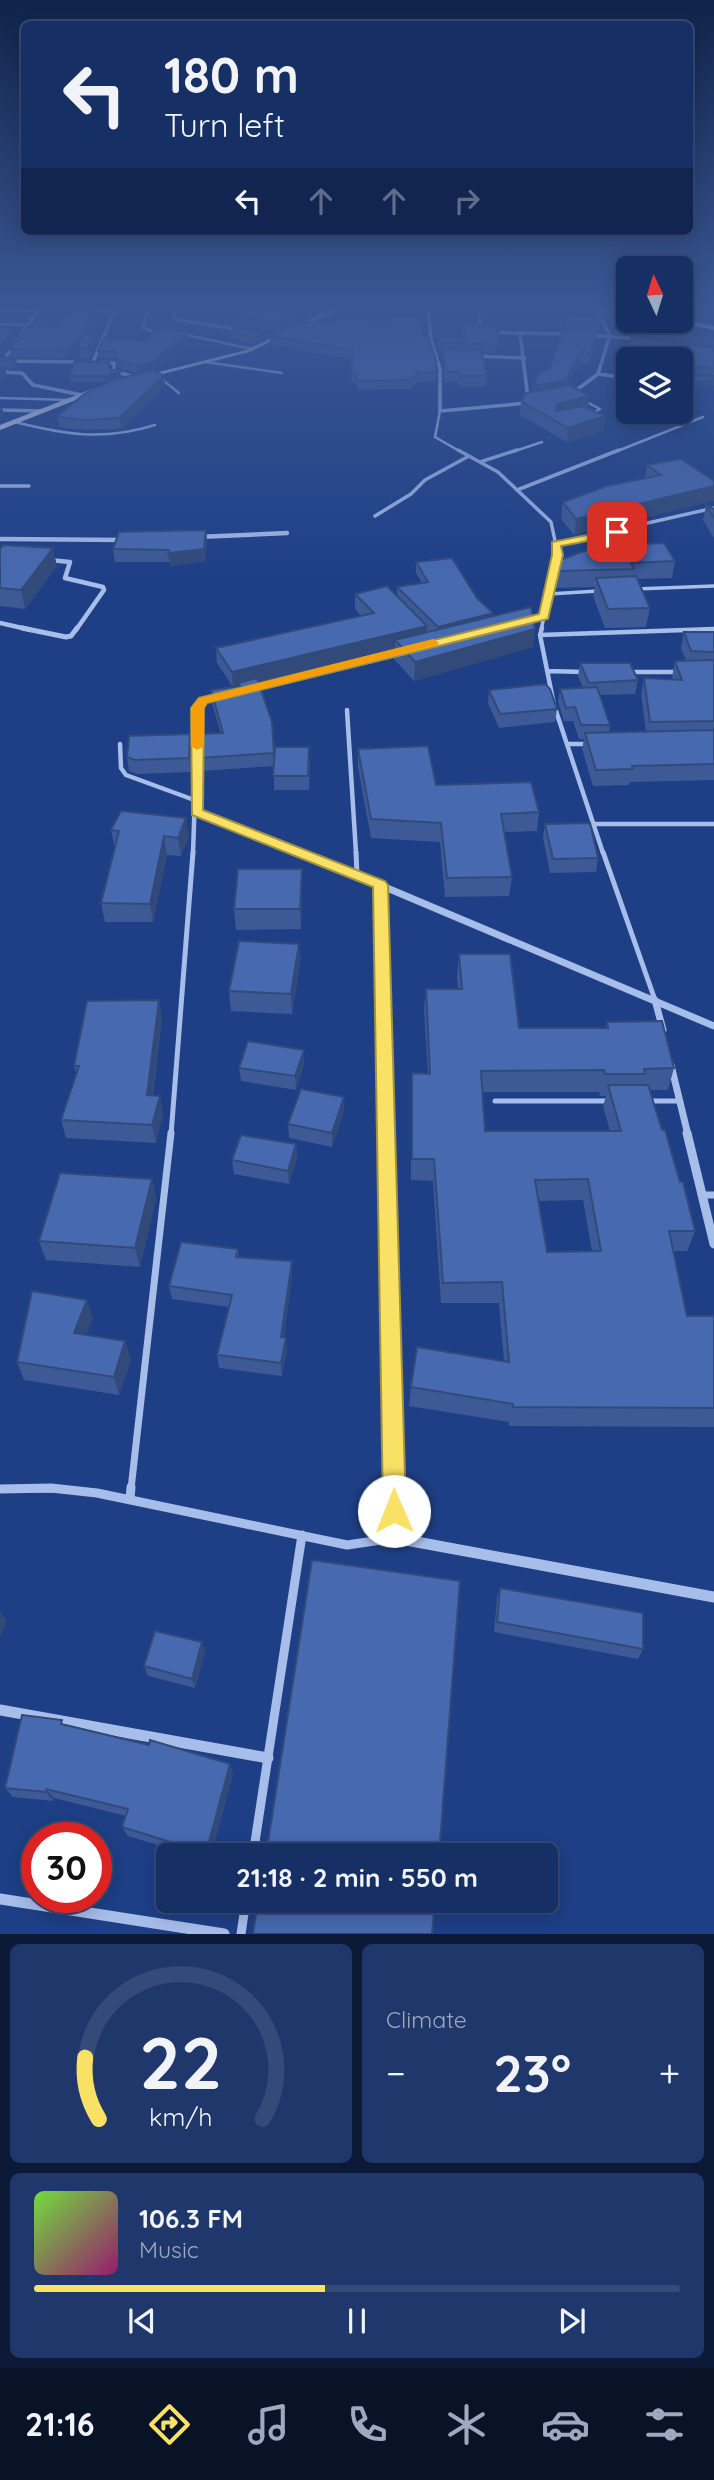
<!DOCTYPE html>
<html lang="en">
<head>
<meta charset="utf-8">
<style>
  :root { --surface:#162f64; --page:#1f376a; --text:#f1f3f6; --muted:#9ea9bf; --line:#354a78; --accent:#f9e166 }
  body { margin:0; font-family:Quicksand,sans-serif; background:var(--page); color:var(--text); height:100vh; display:flex; flex-direction:column; font-size:26px; white-space:nowrap }
  * { box-sizing:border-box; margin:0 }
  p { font-size:23px; color:var(--muted) }
  .icon { flex:none; width:38px; height:38px; fill:none; stroke:currentColor; stroke-width:2; stroke-linecap:round; stroke-linejoin:round }
  .map { position:relative; height:1934px; overflow:hidden }
  .sheet { display:flex; flex-direction:column; gap:10px; padding:10px; background:#0c1a37; flex:1 }
  .sheet>* { flex:none }
  .banner { position:absolute; left:21px; top:21px; width:672px; height:214px; border-radius:10px; box-shadow:0 4px 18px #0003,0 0 0 2px var(--line); background:#162f64; color:var(--text); overflow:hidden }
  .needle { width:46px; rotate:356deg }
  .fabs { position:absolute; left:616px; top:256px; display:grid; gap:14px }
  .fabs a { display:grid; place-items:center; width:77px; height:77px; border-radius:10px; background:var(--surface); box-shadow:0 4px 18px #0003,0 0 0 2px var(--line); font-size:35px }
  .speed { position:absolute; left:21px; top:1822px; display:flex; gap:14px; font-size:35px; font-weight:700; text-align:center }
  .speed>* { display:grid; place-content:center; width:91px; height:91px; border-radius:50%; background:var(--surface); box-shadow:0 4px 18px #0003,0 0 0 2px var(--line); line-height:1 }
  .speed .limit { border:10px solid #d22; background:#fff; color:#111 }
  .pin { position:absolute; display:grid; place-items:center; width:60px; height:60px; color:#fff; margin:-30px; border-radius:14px; box-shadow:0 4px 10px #0006 }
  .me { position:absolute; width:77px; margin:-38px; rotate:359deg; stroke-linejoin:round; filter:drop-shadow(0 0 5px #0008) }
  .turn { display:flex; align-items:center; gap:24px; height:147px; padding:0 28px; font-size:32px }
  .turn .icon { width:91px; height:91px; stroke-width:2.5 }
  .turn b { display:block; font-size:49px; line-height:60px }
  .lanes { display:flex; align-items:center; height:66px; padding:0 28px; background:#0003; justify-content:center; gap:35px; direction:ltr }
  .lanes .off { opacity:.35 }
  .big { font-size:52px; font-weight:800; line-height:1.1 }
  .sheet .card { flex:1; display:flex; flex-direction:column; justify-content:center; gap:10px; min-width:0; padding:0 24px; border-radius:10px; background:var(--page) }
  .sheet .dial { align-items:center; gap:0 }
  .dial svg { height:182px; overflow:visible; fill:none; stroke:var(--line); stroke-width:7; stroke-linecap:round; text-anchor:middle }
  .dial text { fill:var(--text); stroke:none }
  .song { display:flex; align-items:center; gap:21px }
  .cover { width:84px; height:84px; border-radius:10px; background:linear-gradient(135deg,hsl(100 70% 55%),hsl(320 70% 35%)) }
  .played { height:7px; border-radius:4px; background:linear-gradient(90deg,var(--accent) 45%,var(--line) 45%) }
  .keys { display:flex; justify-content:space-around; direction:ltr }
  .heat { display:flex; justify-content:space-between; align-items:center; font-size:38px; direction:ltr }
  .sheet .tiles { flex:1; display:grid; gap:10px; grid-template-columns:1fr 1fr }
  .card:last-child { grid-column:span 2 }
  .trip { position:absolute; left:156px; top:1843px; width:402px; height:70px; border-radius:10px; background:var(--surface); box-shadow:0 4px 18px #0003,0 0 0 2px var(--line); font-weight:800; line-height:70px; text-align:center }
  .tabs { display:flex; height:112px; justify-content:space-around; align-items:center; background:#091328; color:var(--muted) }
  .tabs .icon { width:49px; height:49px }
  .tabs .selected { color:var(--accent) }
  .tabs b { font-size:32px; color:var(--text) }
  .map>svg:first-child { display:block }
  .lines { fill:none; stroke-linecap:round; stroke-linejoin:round }
  .service-far5 { stroke:#a7bdea; stroke-width:2.5 }
  .service-far4 { stroke:#a7bdea; stroke-width:3.5 }
  .service-far3 { stroke:#a7bdea; stroke-width:4.5 }
  .service-far2 { stroke:#a7bdea; stroke-width:5 }
  .service-far1 { stroke:#a7bdea; stroke-width:7 }
  .service { stroke:#a7bdea; stroke-width:9 }
  .minor-far5 { stroke:#a7bdea; stroke-width:3.5 }
  .minor-far4 { stroke:#a7bdea; stroke-width:4.5 }
  .minor-far3 { stroke:#a7bdea; stroke-width:5 }
  .minor-far2 { stroke:#a7bdea; stroke-width:7 }
  .minor-far1 { stroke:#a7bdea; stroke-width:9 }
  .minor { stroke:#a7bdea; stroke-width:11 }
  .secondary { fill:#d3def8; fill-rule:evenodd }
  .primary { fill:#ebf0fe; fill-rule:evenodd }
  .wall { fill:#3d5a96; fill-rule:evenodd }
  .shaded-wall { fill:#324a7a }
  .building { fill:#4769af; stroke:#324a7a; stroke-width:2; fill-rule:evenodd }
  .route { fill:#f9e166; stroke:#a29242; stroke-width:2 }
  .slow { fill:#f59e0b }
</style>
</head>
<body>
<div class="map">
<svg width="714" height="1934" viewBox="0 0 714 1934">
  <rect width="100%" height="100%" fill="#1e3f86"/>
  <g class="lines">
    <!-- service-far5 -->
    <path class="service-far5" d="M149,309L143,328L158,333
      M0,310L38,311
      M0,324L28,325
      M182,334L252,349
      M205,362L282,373
      M159,377L179,393
      M0,398L70,400
      M583,400L600,409L591,414
      M440,411L435,437L461,452
      M15,422C67,435 103,441 155,425
      M512,452L542,442
      M615,452L703,417"/>
    <!-- service-far4 -->
    <path class="service-far4" d="M458,450L498,472L551,522L558,555L541,630
      M480,462L517,450
      M0,486H29
      M517,490L619,450
      M375,516L411,494L425,480L469,456
      M555,544L714,508
      M636,589L714,586
      M549,594L598,591
      M527,621L544,617
      M699,630L714,629"/>
    <!-- service-far3 -->
    <path class="service-far3" d="M542,628L540,635L554,705L603,853
      M540,635L714,629
      M547,671L585,672
      M630,672H679
      M255,688L401,651
      M347,710L356,853
      M120,744L121,768L126,775L197,801
      M567,744H588
      M197,812L300,853
      M593,824H714
      M193,853L198,708L203,700L218,697"/>
    <!-- service-far2 -->
    <path class="service-far2" d="M296,852L380,885
      M356,852L357,875
      M603,852L655,1000
      M495,1101H611
      M649,1101H680
      M171,1135L193,852"/>
    <!-- service-far1 -->
    <path class="service-far1" d="M702,1195H714
      M0,1489H61
      M131,1489L171,1133"/>
    <!-- service -->
    <path class="service" d="M0,1489L51,1488L97,1493L347,1545L395,1538
      M130,1500L131,1487
      M253,1855L302,1535
      M241,1934L246,1900"/>
    <!-- minor-far5 -->
    <path class="minor-far5" d="M92,309L115,310L93,362
      M178,309L174,318L177,320L243,330
      M428,309L431,340L440,369V411L528,403
      M479,315L482,332L520,333
      M587,335L638,339
      M475,356L525,358
      M0,361L83,362
      M3,361L39,309
      M102,362L114,363V371L138,378
      M0,372L22,373L33,385L82,395
      M598,374L628,378
      M571,394L598,374L610,335L596,309
      M528,399L520,333L568,334
      M0,410L42,411"/>
    <!-- minor-far4 -->
    <path class="minor-far4" d="M197,537L287,533
      M0,539L126,540
      M49,560L70,562L65,578L103,587L104,590L76,630
      M0,623L31,630"/>
    <!-- minor-far3 -->
    <path class="minor-far3" d="M22,628L66,637L71,636L77,628"/>
    <!-- minor-far2 -->
    <path class="minor-far2" d="M655,1000L663,1030
      M671,1065L688,1135
      M386,1135L380,885L714,1026"/>
    <!-- minor-far1 -->
    <path class="minor-far1" d="M386,1133L394,1489
      M687,1133L714,1244"/>
    <!-- minor -->
    <path class="minor" d="M394,1487L395,1538L714,1597
      M0,1710L268,1758
      M0,1899L224,1934"/>
    <!-- secondary -->
    <path class="secondary" d="M331,309H340L250,352L143,379L139,377L246,350Z
      M97,387L104,389L0,430V425Z"/>
    <!-- primary -->
    <path class="primary" d="M592,309L628,312V316L596,311Z
      M681,319L714,326V330L668,320Z"/>
  </g>
  <!-- wall -->
  <path class="wall" d="M92,309L93,316L89,324L93,331L89,335H94L95,346L90,358H80L78,347L68,358L11,357L10,349L58,327Z
    M244,309H293L285,323V328L279,331L240,325V316Z
    M601,318L600,327L599,331H597L596,340L589,364L579,363L567,386L588,409L603,431L567,442L520,415L521,401L532,392L533,386L550,368L565,329L566,321Z
    M632,322L669,324L693,335L714,336V346L631,334Z
    M463,323L498,328L496,353L481,352L487,376L486,387H458V382H444L442,360V351H439L437,346L438,337L463,339Z
    M188,332V340L153,370L164,376L165,386L121,429L85,430L59,427L57,417L138,373L118,368L116,359L99,358L98,351L146,340Z
    M231,333L265,338L255,343L231,339Z
    M270,336H423L436,360V382H417V385H413L412,389L357,390V384L351,382L352,359L270,345Z
    M631,337L714,348V375L681,373V359H634L630,343Z
    M0,357L16,358L17,366L15,368L5,369L7,377L0,384Z
    M110,369L120,372L121,378L105,382H70L69,376Z
    M647,465L714,481L574,535L561,519L563,502L645,478Z
    M706,505L714,509V538L703,520Z
    M206,530L207,542L205,561L170,566V562H115L113,549Z
    M0,549L57,566L25,609L0,606Z
    M560,560L675,561L672,578L638,579L650,608L646,627L605,628L593,596L595,587L555,588Z
    M416,562L477,598L493,616L535,629L533,647L414,681L394,659L395,649L258,682L272,722L274,761L310,760L309,790H274V766L201,771L199,758L221,734L212,703L211,690L233,687L217,663L216,648L361,616L355,609V594L397,596V587L422,583L416,573Z
    M684,632L714,633V780L630,782L629,785L593,786L582,749L584,739H579L573,721H564L558,702L560,689L583,688L578,676L580,663L638,680L635,694L600,695L610,725L609,732H646L641,694L644,678L673,680L672,677L675,661H686L681,648Z
    M489,690L557,709L555,722L499,728L488,703Z
    M192,748L191,772L137,774L129,771L127,757Z
    M358,749L436,785L539,812L537,831L504,832L512,877L509,896L445,897L440,842L371,838L358,767Z
    M545,824L598,858L596,872L550,873L543,838Z
    M111,830L189,836L181,856L167,855L153,922H105L101,903L115,849Z
    M302,889L301,929L236,930L234,909Z
    M299,944L300,964L292,1014L231,1011L229,991Z
    M459,954L519,1028H605L607,1022L674,1068L668,1090H650L695,1231L687,1251H673L687,1316H714V1427L509,1426V1422L409,1406L411,1387L504,1361L499,1303H441L433,1181L411,1180V1095L412,1073L428,1074L424,1010L426,989H458L457,976ZM482,1092H599L600,1096H606L603,1106L610,1131H485ZM583,1200L592,1251L547,1252L539,1201Z
    M162,1018L153,1095L163,1114L156,1143L66,1138L61,1120L76,1073L74,1066Z
    M304,1064L296,1090L241,1081L239,1068Z
    M344,1111L332,1147L289,1138L288,1124Z
    M296,1144L297,1158L289,1184L234,1174L232,1160Z
    M152,1179L156,1199L140,1267L46,1260L39,1241Z
    M238,1249L239,1257L292,1261V1274L284,1337L287,1350L282,1376L219,1368L217,1355L229,1307L172,1299L169,1286Z
    M93,1318L86,1335L131,1359L119,1395L24,1380L17,1362Z
    M500,1588L643,1649L638,1659L494,1632L497,1598Z
    M202,1642L205,1652L195,1688L148,1676L144,1666Z
    M65,1724L230,1764L233,1774L211,1855H191L128,1836L122,1827L126,1816L54,1798L53,1801L13,1797L5,1788Z"/>
  <!-- shaded-wall -->
  <path class="shaded-wall" d="M92,309L93,316L85,331L84,324Z
    M288,309H293L285,323V328L279,331V322Z
    M92,324L93,331L68,358L67,350Z
    M13,329L14,337L0,356V346Z
    M597,330L596,340L589,364L591,353Z
    M188,332V340L154,370L138,373L137,366Z
    M265,333V338L255,343V337Z
    M94,335L95,346L90,358L88,348Z
    M580,352L579,363L565,391L532,397L533,386Z
    M16,358L17,366L15,368L13,360Z
    M5,368L7,377L0,384V374Z
    M120,372L121,378L105,382L104,376Z
    M164,376L165,386L121,429L119,418Z
    M714,379V386L681,390V383Z
    M590,396L588,410L555,418L557,404Z
    M2,406L4,414L0,421V409Z
    M605,416L603,431L567,442L568,428Z
    M714,486V501L574,535L576,519Z
    M206,530L207,542L205,561L170,566L168,553Z
    M53,548L57,566L25,609L21,590Z
    M493,613L492,625L437,638L438,627Z
    M427,626L426,641L395,640V649L240,686L238,683V687L233,688L232,672Z
    M535,629L533,647L414,681L415,662Z
    M190,734L192,748L191,772L189,758Z
    M186,818L189,836L181,856L178,838Z
    M164,836L167,855L153,922L150,904Z
    M302,869V889L301,929L300,909Z
    M299,944L300,964L292,1014L291,994Z
    M159,1000L162,1018L150,1113L147,1095Z
    M304,1050V1064L296,1090L295,1076Z
    M160,1096L163,1114L156,1143L152,1125Z
    M344,1097V1111L332,1147V1133Z
    M296,1144L297,1158L289,1184L288,1171Z
    M152,1179L156,1199L140,1267L135,1248Z
    M292,1261V1274L282,1350L281,1337Z
    M87,1300L93,1318L80,1351L74,1333Z
    M286,1338L287,1350L282,1376L281,1363Z
    M125,1341L131,1359L119,1395L114,1377Z
    M1,1612L7,1621L0,1638V1614Z
    M202,1642L205,1652L195,1688L192,1679Z
    M230,1764L233,1774L211,1855H207L206,1853Z
    M46,1789L54,1798L53,1801L46,1792Z"/>
  <!-- building -->
  <path class="building" d="M69,309H92L84,324H92L67,350L10,349L29,326L58,327Z
    M244,309H288L282,319H285L279,322L240,316Z
    M568,316L601,318L600,322L566,321Z
    M392,317H421L423,336H428L436,360V373L417,372L418,376H413V380L357,381V375L351,372L353,350L270,336L301,321L332,325L338,318L392,321Z
    M647,320H670L669,324H690L693,335L714,336V339L631,328L632,322L646,323Z
    M463,323L498,328L497,344L439,342L438,337L466,339Z
    M156,328L188,332L153,362L137,366L117,360L115,351H98L104,338L146,340Z
    M234,328L265,333L255,337L231,333Z
    M0,329H13L0,346Z
    M563,329L597,330L591,353L580,352L566,380L533,386L539,373L550,368Z
    M83,335H94L88,348H78Z
    M631,337L714,348V368L682,366L681,367V359H636Z
    M442,349L481,350L487,376H459L458,372H445Z
    M0,357L16,358L13,360L0,361Z
    M75,361L109,362L110,369L120,372L104,376H69Z
    M0,368H5L0,374Z
    M153,370L164,376L119,418L84,420L57,417L84,394L110,381Z
    M681,374L714,377V379L681,383Z
    M570,385L590,396L557,404L556,411L582,406L605,416L568,428L521,401L526,393Z
    M681,459L714,481V486L576,519L563,502L607,486L661,475L647,465Z
    M706,505L714,509V518Z
    M206,530L204,549L168,553L169,550L113,549L119,532Z
    M664,543L675,561L631,563L634,569L557,571L560,560L598,546Z
    M3,545L53,548L21,590L0,588V549Z
    M452,558L477,598L493,613L438,627L397,587L428,582L416,562Z
    M636,576L650,608L608,609L596,578Z
    M387,586L427,626L232,672L216,648L374,613L355,594Z
    M531,607L535,629L415,662L395,640Z
    M684,632H714V652L691,651Z
    M714,660V721L650,722L644,678L682,680L675,661Z
    M580,663H630L638,680L589,683Z
    M257,678L272,722L274,753L199,758L200,734L223,733L211,690L240,686L238,683Z
    M545,684L550,689L557,709L500,714L489,690Z
    M597,687L610,725H581L575,707L566,708L560,689Z
    M714,730V764L632,766L633,769L596,770L585,733Z
    M190,734L189,758L135,760L127,757L129,736Z
    M428,746L436,785L531,782L539,812L501,814L512,877L447,878L441,823L371,819L358,749Z
    M275,747H309L308,776H273Z
    M121,811L186,818L178,838L164,836L150,904L101,903L119,831L111,830Z
    M590,823L598,858L553,859L545,824Z
    M238,869H302L300,909H234Z
    M239,941L299,944L291,994L229,991Z
    M459,954H510L519,1028H608L607,1022L662,1021L674,1068L644,1069L645,1074H605L604,1070L481,1071L485,1131H621L608,1085H648L662,1130H665L680,1182H683L695,1231H669L687,1316H714V1408L513,1407V1404L411,1387L417,1347L509,1362L502,1282L443,1283L434,1159H412V1073L430,1074L426,989H462ZM588,1179L601,1251L547,1252L535,1180Z
    M159,1000L147,1095L160,1096L152,1125L61,1120L79,1066H74L87,1001Z
    M248,1041L304,1050L295,1076L239,1068Z
    M301,1089L344,1097L332,1133L288,1124Z
    M241,1135L296,1144L288,1171L232,1160Z
    M60,1173L152,1179L135,1248L39,1241Z
    M181,1242L238,1249L236,1257L292,1261L281,1337L286,1338L281,1363L217,1355L232,1295L169,1286Z
    M32,1291L87,1300L74,1333L125,1341L114,1377L17,1362Z
    M312,1560L460,1581L439,1855H266Z
    M500,1588L643,1613V1649L497,1622Z
    M155,1631L202,1642L192,1679L144,1666Z
    M22,1715L62,1720L61,1724L149,1745L150,1740L230,1764L206,1853L122,1827L128,1809L46,1789V1792L5,1788Z
    M258,1900H435L432,1934H253Z"/>
  <!-- sky -->
  <linearGradient id="sky" x2="0" y2="1"><stop stop-color="#10234a"/><stop offset="0.53" stop-color="#3b5895"/><stop offset="1" stop-color="#3b5895" stop-opacity="0"/></linearGradient>
  <rect width="714" height="580" fill="url(#sky)"/>
  <!-- route -->
  <path class="route" d="M617,529L622,532L620,535L561,546L563,555L548,619L207,703L204,708L203,810L385,881L388,885L406,1511L403,1519L394,1522L386,1519L383,1511L373,887L192,815L191,708L199,698L539,614L552,555V542Z"/>
  <!-- slow -->
  <path class="slow" d="M433,639L439,643L437,645L207,703L204,708V746L197,750L191,746V708L199,698Z"/>
</svg>
<div class="fabs">
<a><svg class="needle" viewBox="-14 -14 28 28"><path d="M0-13l5 13h-10z" fill="#e53935"/><path d="M0 13l5-13h-10z" fill="#9ea9bf"/></svg></a>
<a><svg class="icon" aria-label="layers" viewBox="0 0 24 24"><path d="M12 4l9 5-9 5-9-5zM3 14l9 5 9-5"/></svg></a>
</div>
<div class="speed"><div class="limit">30</div></div>
<div class="pin" style="left:617px;top:532px;background:#d93025"><svg class="icon" aria-label="arrive" viewBox="0 0 24 24"><path d="M6 21V4h12l-3 4 3 4H6"/></svg></div>
<svg class="me" style="left:394px;top:1511px" viewBox="-20 -20 40 40"><circle r="19" fill="#fff"/><path d="M0-13L10 11 0 6-10 11z" fill="#f9e166"/></svg>
<div class="trip">21:18 · 2 min · 550 m</div>
<div class="banner">
<div class="turn"><svg class="icon" aria-label="left" viewBox="0 0 24 24"><path d="M17 20v-9H6M10 6l-5 5 5 5"/></svg><div><b>180 m</b>Turn left</div></div>
<div class="lanes"><svg class="icon" aria-label="left" viewBox="0 0 24 24"><path d="M17 20v-9H6M10 6l-5 5 5 5"/></svg><svg class="icon off" aria-label="ahead" viewBox="0 0 24 24"><path d="M12 20V5M6 11l6-6 6 6"/></svg><svg class="icon off" aria-label="ahead" viewBox="0 0 24 24"><path d="M12 20V5M6 11l6-6 6 6"/></svg><svg class="icon off" aria-label="right" viewBox="0 0 24 24"><path d="M7 20v-9h11M14 6l5 5-5 5"/></svg></div>
</div>
</div>
<section class="sheet">
<div class="tiles">
<div class="card dial"><svg viewBox="0 0 100 80">
<path d="M14 69A42 42 0 1 1 86 69"/>
<path d="M14 69A42 42 0 0 1 8 42" stroke="#f9e166"/>
<text x="50" y="56" font-size="32" font-weight="700">22</text>
<text x="50" y="72" font-size="11">km/h</text>
</svg></div>
<div class="card"><p>Climate</p>
<div class="heat"><a>−</a><b class="big">23°</b><a>+</a></div>
</div>
<div class="card">
<div class="song"><i class="cover"></i><div><b>106.3 FM</b><p>Music</p></div></div>
<div class="played"></div>
<div class="keys"><svg class="icon" aria-label="previous" viewBox="0 0 24 24"><path d="M18 5L8 12l10 7zM5 5v14"/></svg><svg class="icon" aria-label="pause" viewBox="0 0 24 24"><path d="M8 5v14M16 5v14"/></svg><svg class="icon" aria-label="next" viewBox="0 0 24 24"><path d="M6 5l10 7-10 7zM19 5v14"/></svg></div>
</div>
</div>
</section>
<nav class="tabs">
<b>21:16</b>
<svg class="icon selected" aria-label="directions" viewBox="0 0 24 24"><path d="M12 3l9 9-9 9-9-9zM9 14v-3h6M13 9l2 2-2 2"/></svg>
<svg class="icon" aria-label="music" viewBox="0 0 24 24"><path d="M9 18V5l10-2v13"/><circle cx="6" cy="18" r="3"/><circle cx="16" cy="16" r="3"/></svg>
<svg class="icon" aria-label="phone" viewBox="0 0 24 24"><path d="M5 4h4l2 5-3 2q2 4 5 5l2-3 5 2v4C11 20 4 13 5 4z"/></svg>
<svg class="icon" aria-label="climate" viewBox="0 0 24 24"><path d="M12 3v18M4 7l16 10M4 17L20 7"/></svg>
<svg class="icon" aria-label="car" viewBox="0 0 24 24"><path d="M5 17H2v-5l4-1 3-4h7l3 4 3 1v5h-3M9 17h6M6 11h13"/><circle cx="7" cy="17" r="2"/><circle cx="17" cy="17" r="2"/></svg>
<svg class="icon" aria-label="filters" viewBox="0 0 24 24"><path d="M4 7h16M4 17h16"/><circle cx="9" cy="7" r="2"/><circle cx="15" cy="17" r="2"/></svg>
</nav>
</body>
</html>
